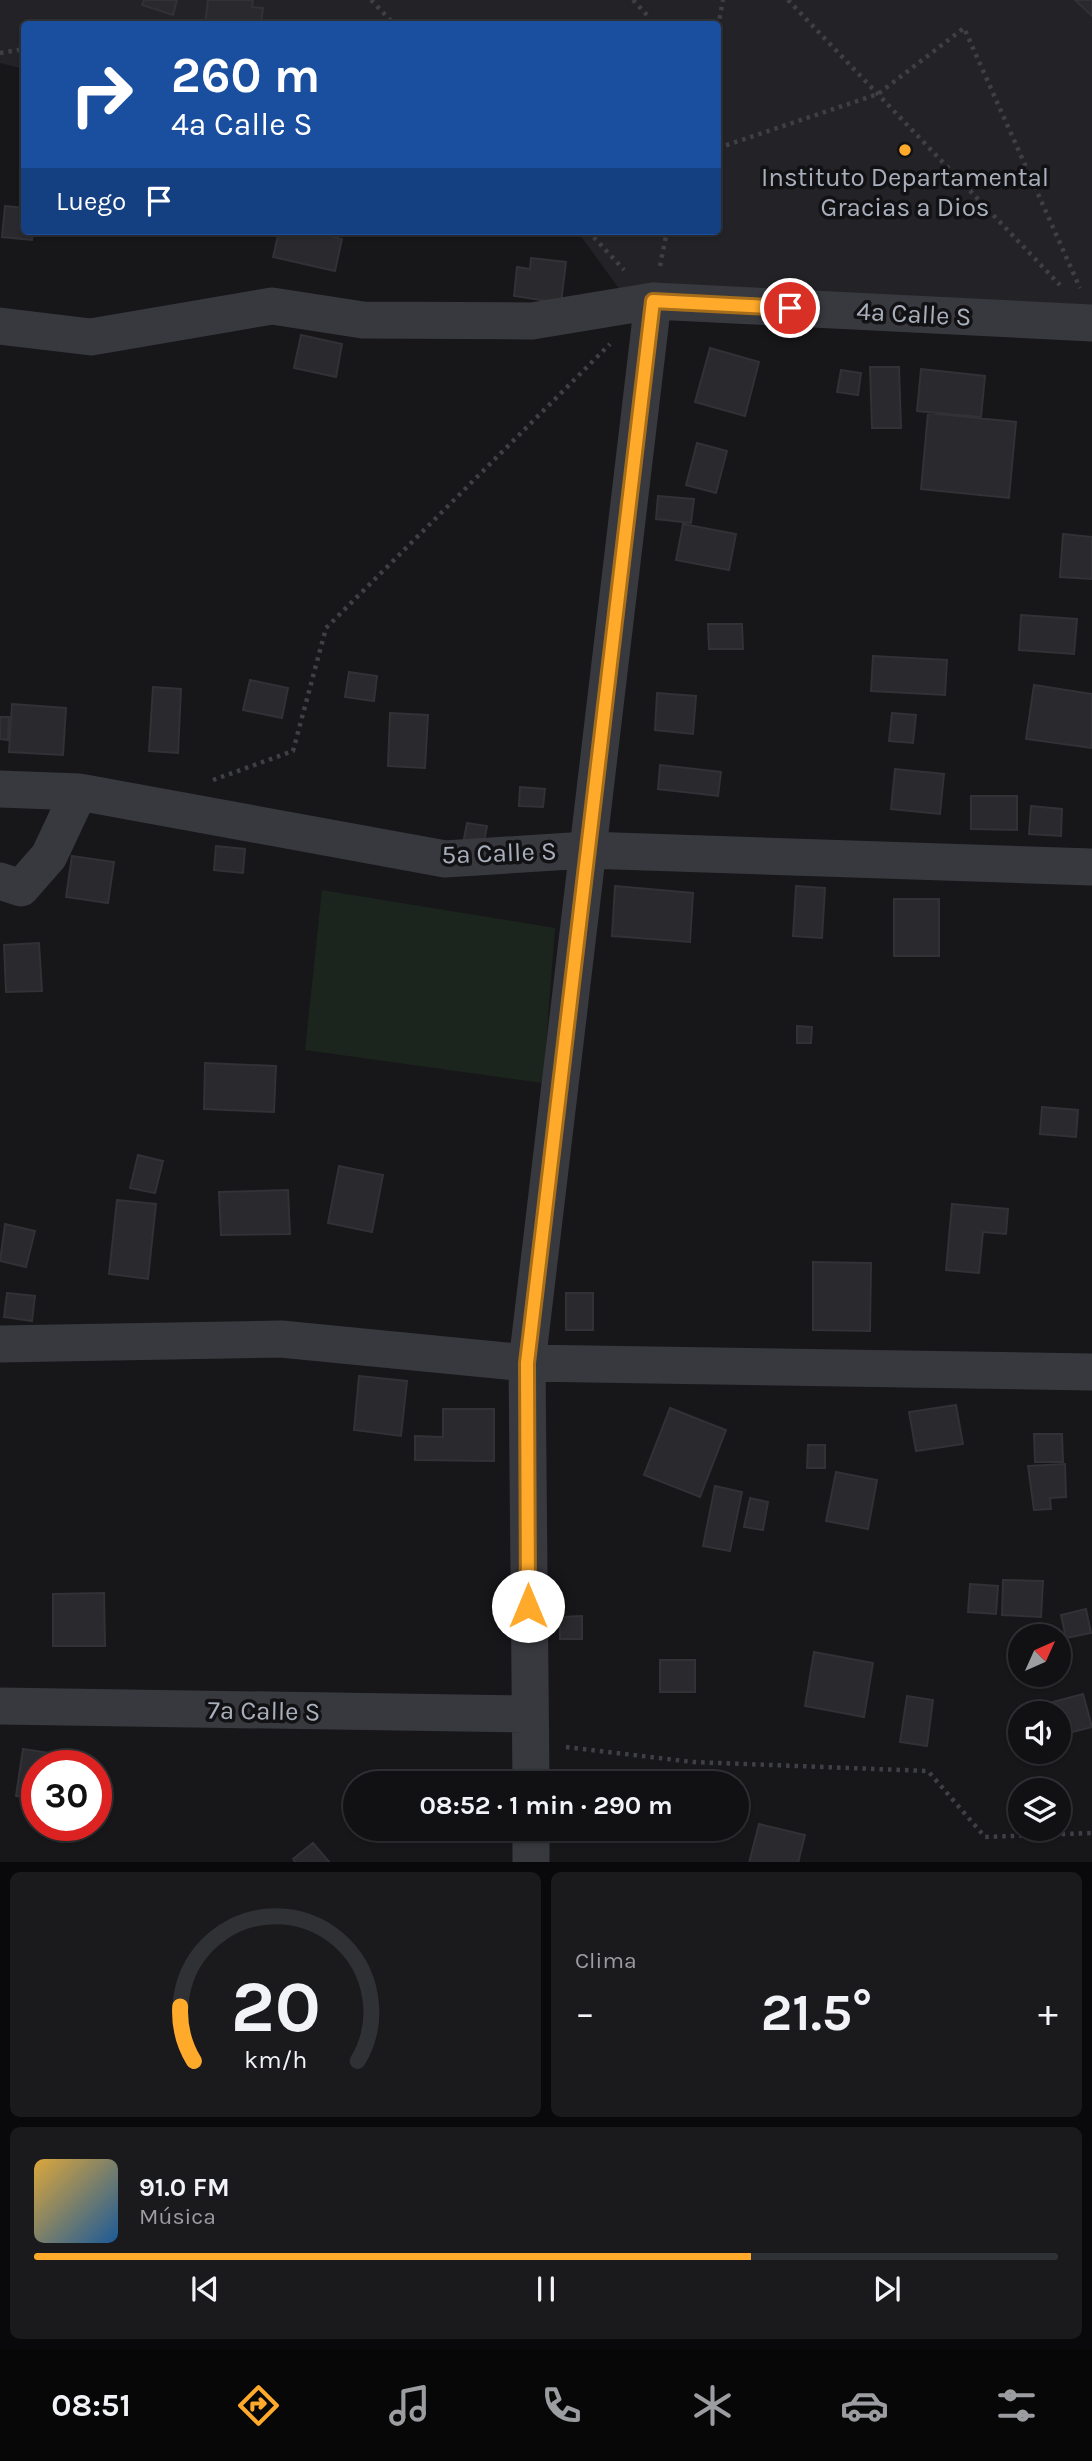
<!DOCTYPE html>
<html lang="es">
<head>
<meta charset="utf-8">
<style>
  :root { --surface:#111114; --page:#1a1a1d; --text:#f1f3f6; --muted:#9c9da0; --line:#303134; --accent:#ffaa2a }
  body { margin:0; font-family:Karla,sans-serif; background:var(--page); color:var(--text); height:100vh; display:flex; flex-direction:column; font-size:26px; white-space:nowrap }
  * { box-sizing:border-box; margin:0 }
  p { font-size:23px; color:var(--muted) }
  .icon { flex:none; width:38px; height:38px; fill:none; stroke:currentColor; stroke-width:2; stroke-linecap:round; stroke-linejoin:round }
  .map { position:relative; height:1862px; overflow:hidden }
  .side { display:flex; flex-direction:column; gap:10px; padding:10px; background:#09090b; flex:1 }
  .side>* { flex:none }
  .banner { position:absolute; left:21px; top:21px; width:700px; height:214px; border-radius:7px; box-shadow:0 2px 5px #0004,0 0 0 2px var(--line); background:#1a4fa0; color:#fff; overflow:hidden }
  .needle { width:46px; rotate:45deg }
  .fabs { position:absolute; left:1008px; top:1624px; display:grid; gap:14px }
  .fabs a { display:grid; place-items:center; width:63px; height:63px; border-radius:50%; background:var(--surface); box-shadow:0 2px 5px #0004,0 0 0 2px var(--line); font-size:35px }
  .speed { position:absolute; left:21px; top:1750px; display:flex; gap:14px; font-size:35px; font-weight:700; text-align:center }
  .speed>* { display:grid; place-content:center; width:91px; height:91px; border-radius:50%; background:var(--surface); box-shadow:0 2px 5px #0004,0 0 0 2px var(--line); line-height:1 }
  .speed .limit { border:10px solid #d22; background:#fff; color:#111 }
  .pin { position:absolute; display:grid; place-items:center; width:60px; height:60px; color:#fff; margin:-30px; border:4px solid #fff; border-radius:50%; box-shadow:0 2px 7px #0007 }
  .me { position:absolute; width:77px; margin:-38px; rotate:0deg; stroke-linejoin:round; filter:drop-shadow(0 0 5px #0008) }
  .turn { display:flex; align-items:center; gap:24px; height:147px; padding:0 35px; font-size:32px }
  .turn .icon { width:91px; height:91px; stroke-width:2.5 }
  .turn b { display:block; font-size:49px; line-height:60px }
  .then { display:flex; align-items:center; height:66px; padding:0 35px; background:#0003; gap:14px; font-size:26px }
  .big { font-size:52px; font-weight:700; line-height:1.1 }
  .side .tile { flex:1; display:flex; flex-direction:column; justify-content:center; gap:10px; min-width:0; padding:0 24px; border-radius:10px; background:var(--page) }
  .side .dial { align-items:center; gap:0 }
  .dial svg { height:182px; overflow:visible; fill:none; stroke:var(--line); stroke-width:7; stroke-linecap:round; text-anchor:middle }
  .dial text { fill:var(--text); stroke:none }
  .song { display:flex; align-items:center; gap:21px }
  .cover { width:84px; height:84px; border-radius:10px; background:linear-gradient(135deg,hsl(40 70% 55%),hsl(210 70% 35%)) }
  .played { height:7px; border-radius:4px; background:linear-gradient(90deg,var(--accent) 70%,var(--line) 70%) }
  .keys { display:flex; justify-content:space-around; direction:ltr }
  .heat { display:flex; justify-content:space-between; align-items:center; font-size:38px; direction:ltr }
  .side .tiles { flex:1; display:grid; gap:10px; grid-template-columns:1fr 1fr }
  .tile:last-child { grid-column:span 2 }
  .trip { position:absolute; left:343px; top:1771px; width:406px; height:70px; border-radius:35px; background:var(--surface); box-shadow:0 2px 5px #0004,0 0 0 2px var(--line); font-weight:700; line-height:70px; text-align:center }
  .menu { display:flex; height:112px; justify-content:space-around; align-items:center; background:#070708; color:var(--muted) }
  .menu .icon { width:49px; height:49px }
  .menu .active { color:var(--accent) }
  .menu b { font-size:32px; color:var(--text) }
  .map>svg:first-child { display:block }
  .built { fill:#232327 }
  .green { fill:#1c251d }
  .building { fill:#2a2a2e; stroke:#313136; stroke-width:2 }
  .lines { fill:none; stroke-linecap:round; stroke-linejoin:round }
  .path { stroke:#3e4046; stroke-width:4.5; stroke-dasharray:3.5 5; stroke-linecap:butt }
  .street { stroke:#38393f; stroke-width:37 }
  .route-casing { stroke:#a66e1b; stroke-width:18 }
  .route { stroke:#ffaa2a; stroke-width:12 }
  .poi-dot { fill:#ffaa2a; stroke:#121215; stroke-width:2.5 }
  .labels { text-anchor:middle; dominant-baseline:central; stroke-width:7; stroke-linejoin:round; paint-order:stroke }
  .poi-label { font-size:26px; fill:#a8afbb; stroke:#121215 }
  .street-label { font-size:26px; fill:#a8afbb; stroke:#121215 }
</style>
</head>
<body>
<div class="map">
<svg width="1092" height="1863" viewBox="0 0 1092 1863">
  <rect width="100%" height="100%" fill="#17171a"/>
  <!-- built -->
  <path class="built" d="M0,0H1092V315L634,309L577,231H718V24H24V69L0,63Z"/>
  <!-- green -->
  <path class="green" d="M322,890L555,928L543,1083L305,1050Z"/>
  <!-- building -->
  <path class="building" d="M144,0H177L173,15L142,5Z
    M208,0H253L252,7L263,8L261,24H205Z
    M1075,0H1092V16Z
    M5,206L24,208V231H33L32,240L2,237Z
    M279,231H307L342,239L335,271L273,257Z
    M531,258L566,262L561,303L514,296L517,267L530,269Z
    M301,335L342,344L336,377L294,368Z
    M710,348L759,362L745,416L695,402Z
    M870,367H899L901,428H872Z
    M921,369L985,376L981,417L917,411Z
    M841,370L861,373L858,395L837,392Z
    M928,413L1016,422L1009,498L921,489Z
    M697,443L727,451L716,493L686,485Z
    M658,496L694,499L691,523L656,519Z
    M683,524L736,534L729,570L676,560Z
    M1063,534L1092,537V579L1060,577Z
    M1021,615L1077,619L1074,654L1019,650Z
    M708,624H742L743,649H709Z
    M873,656L947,660L945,695L871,691Z
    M349,672L377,676L374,701L345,697Z
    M250,680L288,688L282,718L243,710Z
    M1034,685L1092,694V748L1026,739Z
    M153,687L181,689L178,753L149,751Z
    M657,693L696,696L693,734L655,730Z
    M12,704L66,708L63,755L9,752Z
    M390,713L428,715L425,768L388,766Z
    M892,713L916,715L913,743L889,741Z
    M0,717H9L8,740L0,739Z
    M660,765L721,772L718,796L658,789Z
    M895,769L944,774L940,814L891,809Z
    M520,787L545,789L543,807L519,806Z
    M971,796H1017V830L971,829Z
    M1031,806L1062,809L1061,836L1029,834Z
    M467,823L487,826L483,848L463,844Z
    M216,846L245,849L243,873L214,870Z
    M72,856L114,862L108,903L66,897Z
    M615,886L693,893L690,942L612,936Z
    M796,886L825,888L822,938L793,936Z
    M894,899H939V956H894Z
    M39,943L42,991L6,992L4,945Z
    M797,1026L812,1027L811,1043H797Z
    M205,1063L276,1066L274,1112L204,1109Z
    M1042,1107L1078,1110L1076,1137L1040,1134Z
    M138,1155L163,1161L155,1193L130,1188Z
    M339,1166L383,1175L372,1232L328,1223Z
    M288,1190L290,1234L221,1235L219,1192Z
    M117,1200L156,1204L148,1279L109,1274Z
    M952,1204L1008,1209L1006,1234L983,1232L979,1273L946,1270Z
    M5,1224L35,1231L26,1267L0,1261Z
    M813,1262L871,1263L870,1331L813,1330Z
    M7,1293L35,1296L32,1321L4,1317Z
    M566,1293H593V1330H566Z
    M359,1376L407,1381L401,1436L354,1430Z
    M956,1405L963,1444L916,1451L909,1412Z
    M670,1408L726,1430L700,1497L644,1475Z
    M443,1409H494V1461L415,1460V1436L443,1437Z
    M1034,1434H1062L1063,1462H1035Z
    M808,1445H825V1468H807Z
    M1065,1464L1066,1497L1050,1498L1051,1509L1034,1510L1028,1466Z
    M836,1472L877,1480L868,1529L826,1521Z
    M715,1486L742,1492L730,1551L703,1546Z
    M750,1498L768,1502L763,1530L744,1527Z
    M1003,1580L1043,1581L1041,1617L1002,1615Z
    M970,1584L998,1586L996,1614L968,1612Z
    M104,1593L105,1646H53V1594Z
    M1086,1609L1091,1633L1066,1638L1061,1615Z
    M582,1616V1639H560V1617Z
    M814,1652L873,1663L864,1717L805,1706Z
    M660,1660H695V1692H660Z
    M1083,1694L1092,1727L1061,1735L1059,1713H1056L1053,1702Z
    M907,1696L933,1700L927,1746L900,1742Z
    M23,1749L70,1756L69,1766H37V1799L16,1796Z
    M759,1824L805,1835L798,1863H749Z
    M313,1843L330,1863H296L293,1859Z"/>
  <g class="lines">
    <!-- path -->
    <path class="path" d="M371,0L394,24
      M633,0L647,15L648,24
      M788,0L1060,285
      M718,27L723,0
      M0,53L24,49
      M718,148L878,94L964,28L1080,288
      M588,231L624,270
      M660,266L667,231
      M213,780L293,751L326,628L610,344
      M566,1747L693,1762L928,1771L985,1837L1092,1833"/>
    <!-- street -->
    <path class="street" d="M0,326L91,337L272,306L363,320L532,321L653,301L1092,323
      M0,789L79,792L445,859L586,850L1092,867
      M0,881L21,888L49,856L79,792
      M0,1344L281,1339L527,1363L1092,1372
      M0,1706L528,1714
      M531,1783L527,1363L653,301
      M531,1829V1863"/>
  </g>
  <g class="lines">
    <defs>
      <path id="route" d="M528,1606L527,1363L653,301L790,308"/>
    </defs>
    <!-- route casing -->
    <use href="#route" class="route-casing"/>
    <!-- route -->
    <use href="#route" class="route"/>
  </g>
  <!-- markers -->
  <circle class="poi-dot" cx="905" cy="150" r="7"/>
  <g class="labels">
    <!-- poi labels -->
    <g class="poi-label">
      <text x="905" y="177">Instituto Departamental<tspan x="905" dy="30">Gracias a Dios</tspan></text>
    </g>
    <!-- street labels -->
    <g class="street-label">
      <text transform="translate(914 314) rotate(3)">4a Calle S</text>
      <text transform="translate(499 853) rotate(-2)">5a Calle S</text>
      <text transform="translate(264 1711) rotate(1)">7a Calle S</text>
    </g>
  </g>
</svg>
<div class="fabs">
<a><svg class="needle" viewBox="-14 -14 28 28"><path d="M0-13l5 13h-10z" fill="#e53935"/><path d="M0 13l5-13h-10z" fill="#9c9da0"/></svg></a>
<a><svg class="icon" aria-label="sound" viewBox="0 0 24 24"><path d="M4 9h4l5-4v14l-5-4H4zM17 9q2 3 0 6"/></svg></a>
<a><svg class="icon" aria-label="layers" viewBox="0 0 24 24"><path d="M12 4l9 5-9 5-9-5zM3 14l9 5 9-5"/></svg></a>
</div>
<div class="speed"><div class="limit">30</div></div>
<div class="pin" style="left:790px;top:308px;background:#d93025"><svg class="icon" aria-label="arrive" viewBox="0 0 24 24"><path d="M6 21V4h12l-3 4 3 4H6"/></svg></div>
<svg class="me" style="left:528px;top:1606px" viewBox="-20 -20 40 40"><circle r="19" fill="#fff"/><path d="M0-13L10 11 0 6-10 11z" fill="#ffaa2a"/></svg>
<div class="trip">08:52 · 1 min · 290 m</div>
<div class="banner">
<div class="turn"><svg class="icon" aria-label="right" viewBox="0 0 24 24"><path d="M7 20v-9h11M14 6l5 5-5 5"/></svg><div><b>260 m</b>4a Calle S</div></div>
<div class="then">Luego<svg class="icon" aria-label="arrive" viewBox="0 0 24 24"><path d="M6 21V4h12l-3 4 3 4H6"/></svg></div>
</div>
</div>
<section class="side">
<div class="tiles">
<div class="tile dial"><svg viewBox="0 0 100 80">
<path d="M14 69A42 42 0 1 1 86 69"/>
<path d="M14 69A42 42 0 0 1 8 45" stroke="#ffaa2a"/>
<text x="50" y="56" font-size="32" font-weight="700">20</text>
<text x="50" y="72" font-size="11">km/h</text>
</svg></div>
<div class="tile"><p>Clima</p>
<div class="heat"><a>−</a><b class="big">21.5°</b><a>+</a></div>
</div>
<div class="tile">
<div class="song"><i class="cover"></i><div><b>91.0 FM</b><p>Música</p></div></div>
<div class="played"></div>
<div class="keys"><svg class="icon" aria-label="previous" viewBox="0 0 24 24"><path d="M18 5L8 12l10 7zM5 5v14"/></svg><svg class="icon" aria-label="pause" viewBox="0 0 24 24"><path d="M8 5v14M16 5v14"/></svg><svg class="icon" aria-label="next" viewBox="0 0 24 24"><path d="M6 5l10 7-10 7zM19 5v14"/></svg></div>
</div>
</div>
</section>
<nav class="menu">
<b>08:51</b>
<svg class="icon active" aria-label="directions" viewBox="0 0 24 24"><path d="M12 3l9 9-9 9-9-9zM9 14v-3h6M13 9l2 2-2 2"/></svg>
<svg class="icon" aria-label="music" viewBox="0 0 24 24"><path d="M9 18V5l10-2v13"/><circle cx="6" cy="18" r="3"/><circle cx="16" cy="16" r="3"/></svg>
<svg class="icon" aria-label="phone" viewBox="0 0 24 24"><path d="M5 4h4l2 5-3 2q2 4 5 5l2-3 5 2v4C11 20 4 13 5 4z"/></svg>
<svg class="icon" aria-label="climate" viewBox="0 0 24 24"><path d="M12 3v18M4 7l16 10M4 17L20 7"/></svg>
<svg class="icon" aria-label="car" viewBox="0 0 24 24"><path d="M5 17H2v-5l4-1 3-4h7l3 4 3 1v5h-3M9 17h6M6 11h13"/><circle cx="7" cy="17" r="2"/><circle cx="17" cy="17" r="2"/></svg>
<svg class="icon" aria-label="filters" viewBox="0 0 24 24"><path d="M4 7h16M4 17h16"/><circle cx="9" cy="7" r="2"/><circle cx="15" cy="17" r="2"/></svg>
</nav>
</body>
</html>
